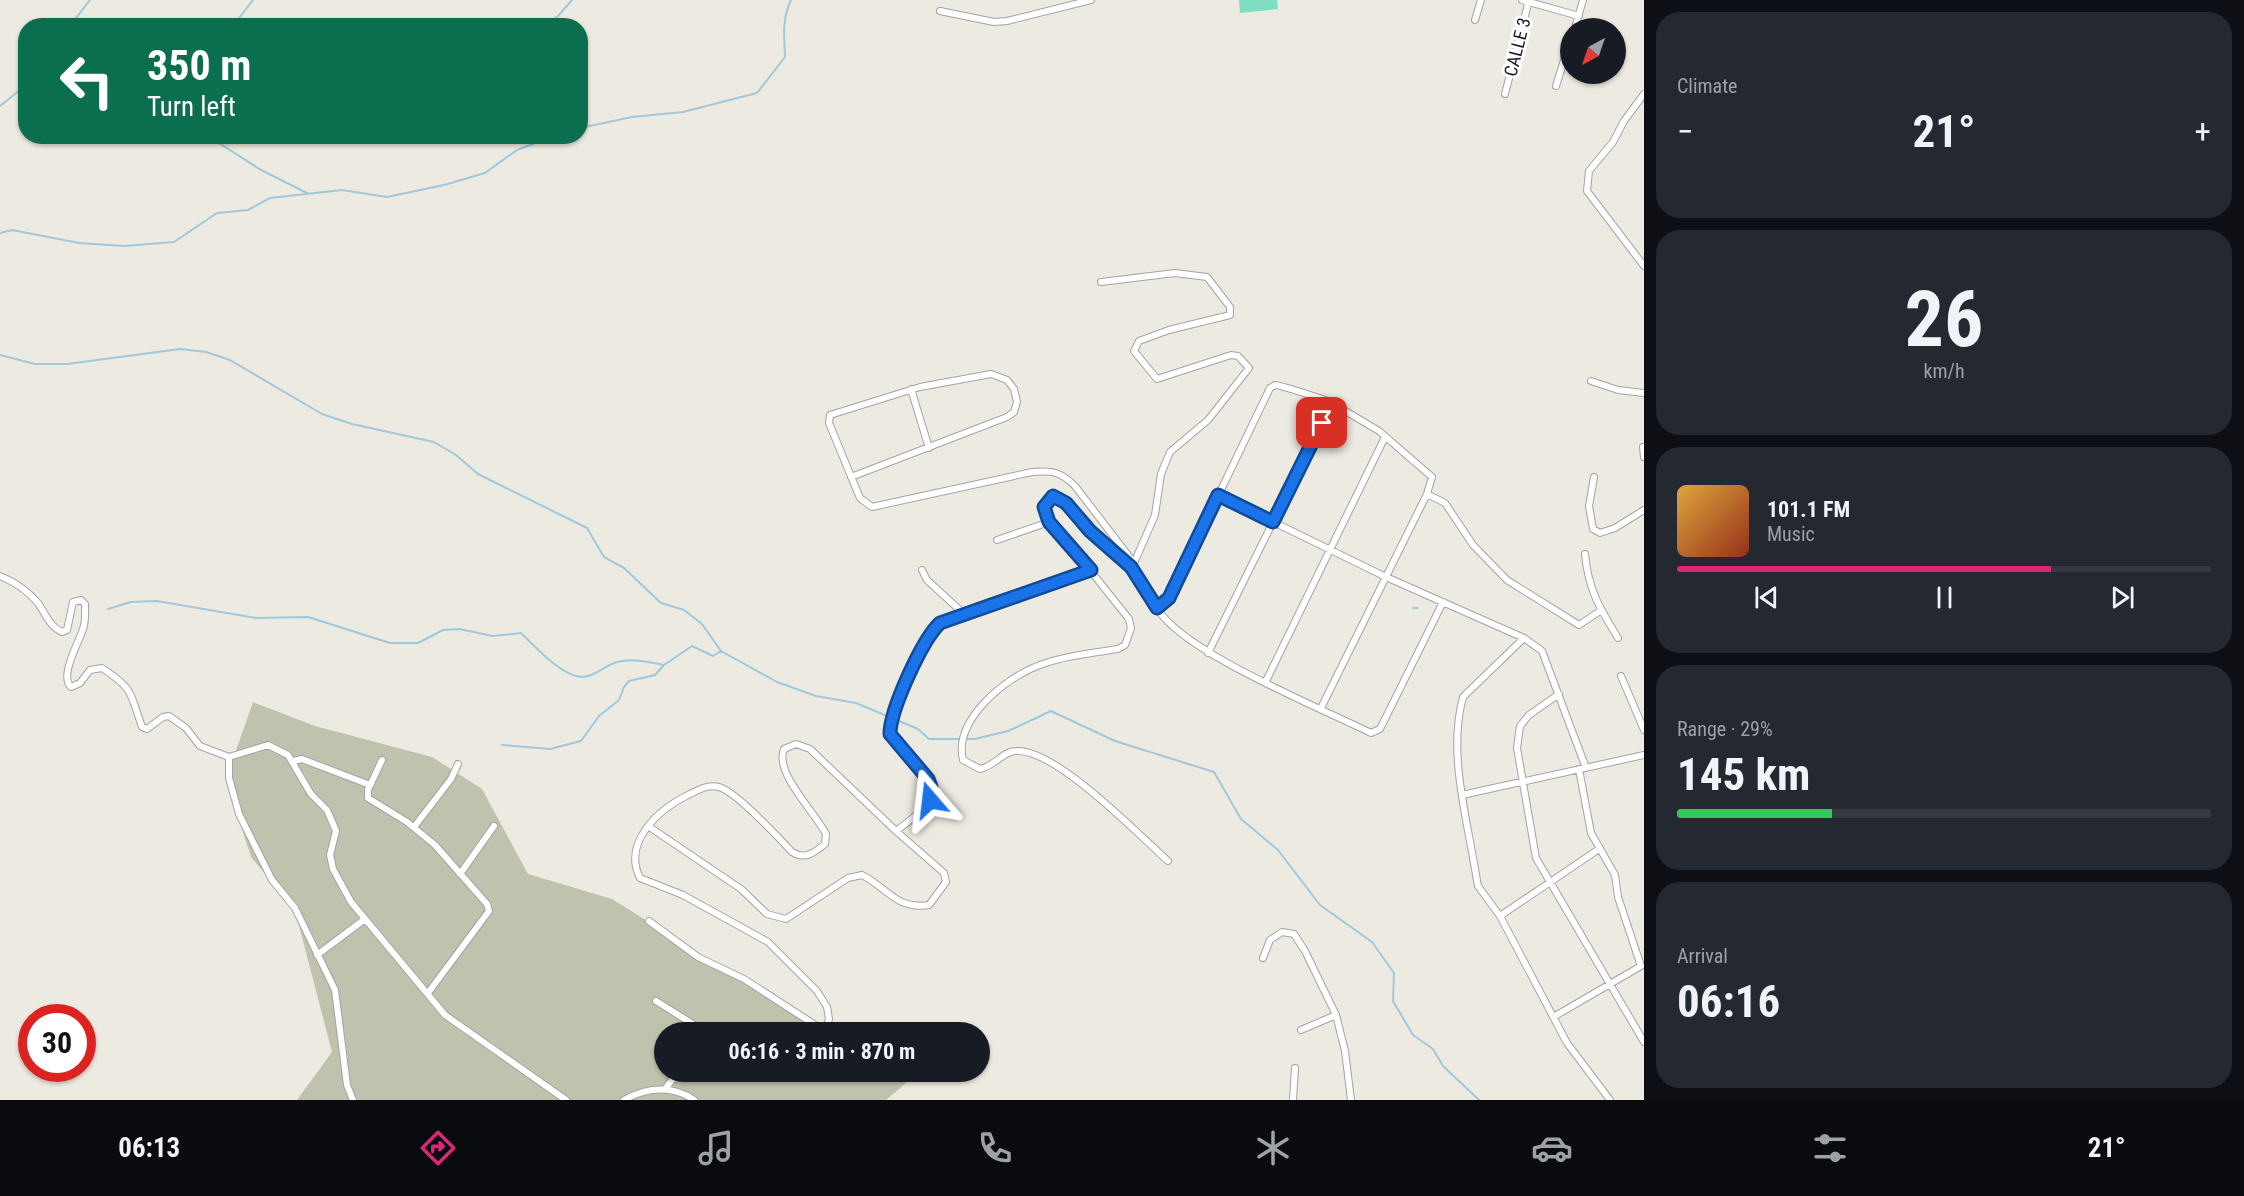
<!DOCTYPE html>
<html lang="en">
<head>
<meta charset="utf-8">
<style>
  :root { --surface:#171b24; --page:#242831; --text:#f1f3f6; --muted:#9ea1a6; --line:#363941; --accent:#db2777 }
  body { margin:0; font-family:"Roboto Condensed",sans-serif; background:var(--page); color:var(--text); height:100vh; display:flex; flex-direction:column; font-size:22px; white-space:nowrap }
  * { box-sizing:border-box; margin:0 }
  p { font-size:20px; color:var(--muted) }
  .icon { flex:none; width:33px; height:33px; fill:none; stroke:currentColor; stroke-width:2; stroke-linecap:round; stroke-linejoin:round }
  .map { position:relative; flex:1; overflow:hidden }
  .sheet { display:flex; flex-direction:column; gap:12px; padding:12px; background:#0d0f14; width:600px }
  .sheet>* { flex:none }
  .top-card { position:absolute; left:18px; top:18px; width:570px; height:126px; border-radius:24px; box-shadow:0 2px 4px #0004; background:#0b6e4f; color:#fff; overflow:hidden }
  .needle { width:39px; rotate:220deg }
  .tools { position:absolute; left:1560px; top:18px; display:grid; gap:12px }
  .tools a { display:grid; place-items:center; width:66px; height:66px; border-radius:50%; background:var(--surface); box-shadow:0 2px 4px #0004; font-size:30px }
  .speed { position:absolute; left:18px; top:1004px; display:flex; gap:12px; font-size:30px; font-weight:700; text-align:center }
  .speed>* { display:grid; place-content:center; width:78px; height:78px; border-radius:50%; background:var(--surface); box-shadow:0 2px 4px #0004; line-height:1 }
  .speed .limit { border:9px solid #d22; background:#fff; color:#111 }
  .pin { position:absolute; display:grid; place-items:center; width:51px; height:51px; color:#fff; margin:-26px; border-radius:12px; box-shadow:0 3px 9px #0006 }
  .me { position:absolute; width:66px; margin:-33px; rotate:343deg; stroke-linejoin:round; filter:drop-shadow(0 0 4px #0008) }
  .turn { display:flex; align-items:center; gap:21px; height:126px; padding:0 30px; font-size:27px }
  .turn .icon { width:78px; height:78px; stroke-width:2.5 }
  .turn b { display:block; font-size:42px; line-height:51px }
  .big { font-size:45px; font-weight:700; line-height:1.1 }
  .sheet .widget { flex:1; display:flex; flex-direction:column; justify-content:center; gap:9px; min-width:0; padding:0 21px; border-radius:24px; background:var(--page) }
  .sheet .dial { align-items:center; gap:0 }
  .dial b { font-size:78px; line-height:1 }
  .song { display:flex; align-items:center; gap:18px }
  .cover { width:72px; height:72px; border-radius:9px; background:linear-gradient(135deg,hsl(40 70% 55%),hsl(10 70% 35%)) }
  .played { height:6px; border-radius:3px; background:linear-gradient(90deg,var(--accent) 70%,var(--line) 70%) }
  .keys { display:flex; justify-content:space-around; direction:ltr }
  .heat { display:flex; justify-content:space-between; align-items:center; font-size:33px; direction:ltr }
  .charge { height:9px; border-radius:4px; background:linear-gradient(90deg,#34c759 29%,var(--line) 0) }
  .trip { position:absolute; left:654px; top:1022px; width:336px; height:60px; border-radius:30px; background:var(--surface); box-shadow:0 2px 4px #0004; font-weight:700; line-height:60px; text-align:center }
  .dock { display:flex; height:96px; justify-content:space-around; align-items:center; background:#090b0e; color:var(--muted) }
  .dock .icon { width:42px; height:42px }
  .dock .active { color:var(--accent) }
  .dock b { font-size:27px; color:var(--text) }
  main { display:flex; flex:1; min-height:0 }
  .map>svg:first-child { display:block }
  .construction { fill:#bfc2ac }
  .pitch { fill:#7ddec3 }
  .lines { fill:none; stroke-linecap:round; stroke-linejoin:round }
  .stream { stroke:#a0c8dc; stroke-width:2 }
  .street-casing { stroke:#a3a3a3; stroke-width:8 }
  .street { stroke:#fff; stroke-width:6 }
  .route-casing { stroke:#114b97; stroke-width:15 }
  .route { stroke:#1a73e8; stroke-width:10 }
  .labels { text-anchor:middle; dominant-baseline:central; stroke-width:6; stroke-linejoin:round; paint-order:stroke }
  .street-label { font-size:18px; fill:#1c1c1c; stroke:#fff }
</style>
</head>
<body>
<main>
<div class="map">
<svg width="1644" height="1100" viewBox="0 0 1644 1100">
  <rect width="100%" height="100%" fill="#edeae1"/>
  <!-- construction -->
  <path class="construction" d="M253,702L315,726L432,757L482,789L528,874L612,899L825,1032H664V1071H887L906,1083L886,1100H297L332,1052L295,910L251,857L226,779Z"/>
  <!-- pitch -->
  <path class="pitch" d="M1239,0H1277L1278,9L1240,13Z"/>
  <g class="lines">
    <!-- stream -->
    <path class="stream" d="M70,26L90,0
      M233,26L253,0
      M543,26L558,16L572,0
      M0,106L26,85
      M580,128L632,117L683,112L757,93L785,57C784,36 782,19 791,0
      M208,136L261,170L307,193
      M0,233L12,230L79,243L124,246L174,242L217,213L248,210L270,198L342,190L387,197L444,185L485,173L517,150L554,136
      M0,355L35,364H67L180,349L206,352L230,360L322,414L352,424L434,442L456,455L478,474L587,528L604,557L624,568L661,603L684,610L702,624L721,651L777,682L816,696L856,703L918,729L929,739H975L1008,731L1051,711L1115,741L1214,772L1241,819L1278,850L1320,905L1372,942L1394,973L1393,1001L1413,1035L1433,1049L1443,1066L1479,1100
      M1413,608H1418
      M108,609L131,602L157,601L256,618L308,617L390,643H418L443,630L459,629L493,636L521,633C536,647 561,676 582,677C595,677 605,665 617,662C632,658 649,662 664,665
      M502,745L550,749L581,741L599,716L619,700L624,687L629,681L655,675L664,665L692,646L713,656L721,651"/>
    <defs>
      <path id="street" d="M1522,0L1579,16
        M940,11L994,22L1007,21L1091,0
        M1475,20L1481,0
        M1575,28L1583,0
        M1556,86L1570,41
        M1505,94L1529,0
        M1644,94L1624,121L1613,142L1589,171L1587,191L1644,266
        M1101,282L1175,273L1207,277L1230,307V315L1169,330L1139,341L1134,351L1157,379L1231,355L1238,356L1249,368L1208,420L1170,452L1161,474L1155,515L1134,563
        M1591,381L1618,390L1644,393
        M911,389L929,448
        M1643,447L1644,457
        M851,477L1007,417L1014,412L1017,402L1014,389L1007,380L991,374L920,387L830,415L829,423L860,498L872,507L1032,472C1052,470 1061,472 1075,486L1134,563L1131,568
        M1594,477L1589,506L1593,529L1600,533L1615,528L1644,510
        M1427,494L1445,503L1473,545L1507,580L1579,625L1600,611
        M1218,495L1386,577L1524,638L1542,651L1586,768
        M997,540L1049,522
        M1585,554C1588,589 1600,609 1618,638
        M922,570L927,580L963,613
        M0,576C15,582 27,590 38,603C45,613 50,627 62,632L67,630L73,602L81,600L85,604C85,612 86,621 83,629C79,642 59,676 71,687L80,683L90,670L102,668C134,689 130,693 142,727L147,729L163,717L169,716L186,728L200,746L229,757L268,745L288,755L311,794L327,810L336,831L330,855L333,869L351,902L445,1015L566,1100
        M1157,608L1131,568L1090,531L1066,503L1053,497L1044,507L1046,515L1129,619L1131,628L1125,645L1118,649C1092,653 1064,656 1040,665C1006,677 953,720 963,760L980,769C995,766 1003,751 1016,751C1055,748 1138,834 1168,861
        M1524,638L1463,697C1448,752 1466,814 1475,869L1478,886L1500,916L1567,1043L1610,1100
        M1208,653L1332,403C1327,400 1280,385 1275,385L1270,388L1169,598L1157,608C1182,652 1321,708 1371,733L1380,729L1443,602
        M1621,676L1644,730
        M1266,681L1385,437
        M1559,694L1529,715L1520,726L1517,748L1536,858L1644,1042
        M1321,708L1427,494L1432,477L1379,431L1332,403
        M229,757V778L239,814L272,880L295,908L335,990L347,1085L353,1100
        M382,760L368,790V798L407,822L435,845L487,904L489,911L428,993
        M293,761L302,759L370,785
        M1462,795L1644,755
        M648,826L741,889L767,914L786,919L848,878L862,875C888,888 896,910 929,905L946,882L944,873L896,831
        M414,827L451,779L458,764
        M460,874L494,826
        M1500,916L1599,849
        M649,921L698,957L744,979L826,1032
        M317,955L365,919
        M1263,958L1270,940L1282,932L1294,934L1305,951L1336,1015L1345,1051L1351,1100
        M656,1001L696,1026L715,1027L727,1032
        M1555,1016L1641,966L1618,897L1615,875L1591,833L1579,769
        M1301,1030L1336,1015
        M825,1032L829,1019L827,1007L817,991L768,942L683,895L640,878C622,842 659,809 688,795C699,790 707,784 719,787C735,791 779,838 792,852C805,860 814,853 825,844L826,834C815,812 774,773 784,749L796,744L810,749L896,831C942,797 940,792 903,752C898,747 892,739 890,733C885,710 922,650 934,628C955,608 1058,581 1091,570
        M665,1089L679,1071
        M624,1100C647,1087 673,1085 694,1100
        M1293,1100L1295,1068"/>
    </defs>
    <!-- street casing -->
    <use href="#street" class="street-casing"/>
    <!-- street -->
    <use href="#street" class="street"/>
  </g>
  <g class="lines">
    <defs>
      <path id="route" d="M930,800L931,787L928,779L890,734C890,710 922,640 940,623L1091,570L1049,522L1044,507L1053,496L1066,503L1090,531L1131,567L1157,608L1169,598L1218,495L1273,522L1322,423"/>
    </defs>
    <!-- route casing -->
    <use href="#route" class="route-casing"/>
    <!-- route -->
    <use href="#route" class="route"/>
  </g>
  <g class="labels">
    <!-- street labels -->
    <g class="street-label">
      <text transform="translate(1517 47) rotate(-76)">CALLE 3</text>
    </g>
  </g>
</svg>
<div class="tools">
<a><svg class="needle" viewBox="-14 -14 28 28"><path d="M0-13l5 13h-10z" fill="#e53935"/><path d="M0 13l5-13h-10z" fill="#9ea1a6"/></svg></a>
</div>
<div class="speed"><div class="limit">30</div></div>
<div class="pin" style="left:1322px;top:423px;background:#d93025"><svg class="icon" aria-label="arrive" viewBox="0 0 24 24"><path d="M6 21V4h12l-3 4 3 4H6"/></svg></div>
<svg class="me" style="left:930px;top:800px" viewBox="-20 -20 40 40"><path d="M0-17L14 15 0 8-14 15z" fill="#1a73e8" stroke="#fff" stroke-width="4"/></svg>
<div class="trip">06:16 · 3 min · 870 m</div>
<div class="top-card">
<div class="turn"><svg class="icon" aria-label="left" viewBox="0 0 24 24"><path d="M17 20v-9H6M10 6l-5 5 5 5"/></svg><div><b>350 m</b>Turn left</div></div>
</div>
</div>
<section class="sheet">
<div class="widget"><p>Climate</p>
<div class="heat"><a>−</a><b class="big">21°</b><a>+</a></div>
</div>
<div class="widget dial"><b>26</b><p>km/h</p></div>
<div class="widget">
<div class="song"><i class="cover"></i><div><b>101.1 FM</b><p>Music</p></div></div>
<div class="played"></div>
<div class="keys"><svg class="icon" aria-label="previous" viewBox="0 0 24 24"><path d="M18 5L8 12l10 7zM5 5v14"/></svg><svg class="icon" aria-label="pause" viewBox="0 0 24 24"><path d="M8 5v14M16 5v14"/></svg><svg class="icon" aria-label="next" viewBox="0 0 24 24"><path d="M6 5l10 7-10 7zM19 5v14"/></svg></div>
</div>
<div class="widget"><p>Range · 29%</p><b class="big">145 km</b><div class="charge"></div></div>
<div class="widget"><p>Arrival</p><b class="big">06:16</b></div>
</section>
</main>
<nav class="dock">
<b>06:13</b>
<svg class="icon active" aria-label="directions" viewBox="0 0 24 24"><path d="M12 3l9 9-9 9-9-9zM9 14v-3h6M13 9l2 2-2 2"/></svg>
<svg class="icon" aria-label="music" viewBox="0 0 24 24"><path d="M9 18V5l10-2v13"/><circle cx="6" cy="18" r="3"/><circle cx="16" cy="16" r="3"/></svg>
<svg class="icon" aria-label="phone" viewBox="0 0 24 24"><path d="M5 4h4l2 5-3 2q2 4 5 5l2-3 5 2v4C11 20 4 13 5 4z"/></svg>
<svg class="icon" aria-label="climate" viewBox="0 0 24 24"><path d="M12 3v18M4 7l16 10M4 17L20 7"/></svg>
<svg class="icon" aria-label="car" viewBox="0 0 24 24"><path d="M5 17H2v-5l4-1 3-4h7l3 4 3 1v5h-3M9 17h6M6 11h13"/><circle cx="7" cy="17" r="2"/><circle cx="17" cy="17" r="2"/></svg>
<svg class="icon" aria-label="filters" viewBox="0 0 24 24"><path d="M4 7h16M4 17h16"/><circle cx="9" cy="7" r="2"/><circle cx="15" cy="17" r="2"/></svg>
<b>21°</b>
</nav>
</body>
</html>
